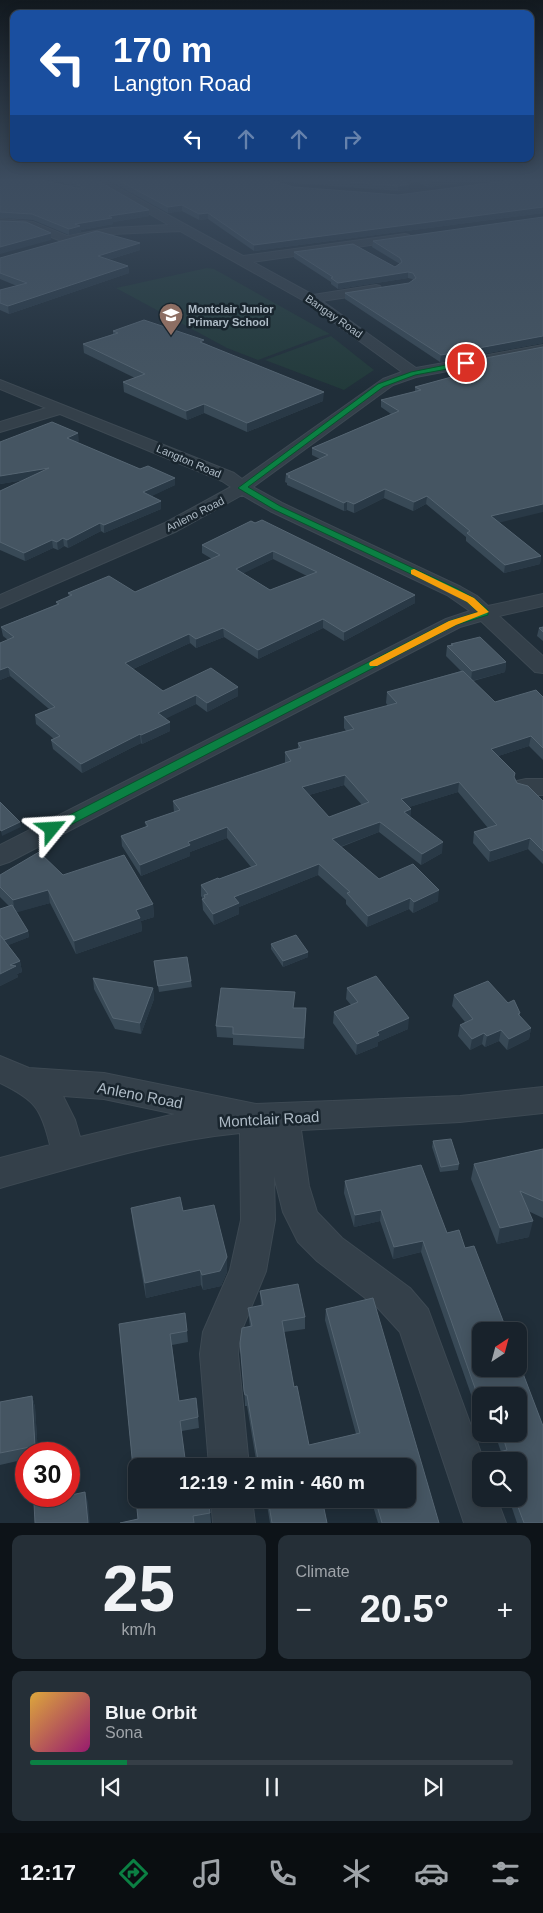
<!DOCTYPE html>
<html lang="en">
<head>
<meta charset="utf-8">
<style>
  :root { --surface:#18222b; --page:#252f37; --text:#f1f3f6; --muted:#9fa4a9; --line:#363f47; --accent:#0b8043 }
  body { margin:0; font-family:Helvetica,sans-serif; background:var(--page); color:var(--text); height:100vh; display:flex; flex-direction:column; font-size:19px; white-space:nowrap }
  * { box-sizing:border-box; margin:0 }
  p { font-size:16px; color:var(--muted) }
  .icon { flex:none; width:28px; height:28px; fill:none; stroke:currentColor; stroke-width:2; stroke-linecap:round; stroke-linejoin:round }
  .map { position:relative; height:1523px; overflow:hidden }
  .side { display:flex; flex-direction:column; gap:12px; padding:12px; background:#0d1318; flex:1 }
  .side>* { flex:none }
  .guide { position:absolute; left:10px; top:10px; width:524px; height:152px; border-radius:10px; box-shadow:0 2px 12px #0003,0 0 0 1px var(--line); background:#1a4fa0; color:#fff; overflow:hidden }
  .needle { width:32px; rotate:36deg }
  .fabs { position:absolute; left:472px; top:1322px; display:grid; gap:10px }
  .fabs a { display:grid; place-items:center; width:55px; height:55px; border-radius:10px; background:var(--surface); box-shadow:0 2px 12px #0003,0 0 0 1px var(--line); font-size:25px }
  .speed { position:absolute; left:15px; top:1442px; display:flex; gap:10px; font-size:25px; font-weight:700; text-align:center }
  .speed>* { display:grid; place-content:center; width:65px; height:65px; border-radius:50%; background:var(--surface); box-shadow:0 2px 12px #0003,0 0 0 1px var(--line); line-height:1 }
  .speed .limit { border:8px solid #d22; background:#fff; color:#111 }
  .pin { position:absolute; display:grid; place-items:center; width:42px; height:42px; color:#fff; margin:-21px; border:2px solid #fff; border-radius:50%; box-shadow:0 1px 5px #0007 }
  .me { position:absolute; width:55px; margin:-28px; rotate:63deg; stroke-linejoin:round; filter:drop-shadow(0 0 4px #0008) }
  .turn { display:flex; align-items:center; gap:18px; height:105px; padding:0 20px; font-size:22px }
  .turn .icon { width:65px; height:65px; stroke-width:2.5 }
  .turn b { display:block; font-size:35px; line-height:42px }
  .lanes { display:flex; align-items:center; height:48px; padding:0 20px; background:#0003; justify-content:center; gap:25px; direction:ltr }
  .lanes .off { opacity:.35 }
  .big { font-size:38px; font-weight:700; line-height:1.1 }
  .side .widget { flex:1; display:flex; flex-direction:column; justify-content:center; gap:8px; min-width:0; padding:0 18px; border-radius:10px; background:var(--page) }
  .side .dial { align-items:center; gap:0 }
  .dial b { font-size:65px; line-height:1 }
  .song { display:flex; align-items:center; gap:15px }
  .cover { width:60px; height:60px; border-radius:8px; background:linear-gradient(135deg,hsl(40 70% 55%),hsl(320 70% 35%)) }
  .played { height:5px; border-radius:2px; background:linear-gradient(90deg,var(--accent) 20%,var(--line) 20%) }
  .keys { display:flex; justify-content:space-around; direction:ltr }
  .heat { display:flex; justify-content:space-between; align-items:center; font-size:28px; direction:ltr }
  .side .tiles { flex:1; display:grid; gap:12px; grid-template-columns:1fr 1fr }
  .widget:last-child { grid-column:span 2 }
  .trip { position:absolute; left:128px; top:1458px; width:288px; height:50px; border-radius:10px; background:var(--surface); box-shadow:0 2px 12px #0003,0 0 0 1px var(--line); font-weight:700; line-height:50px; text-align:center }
  .menu { display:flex; height:80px; justify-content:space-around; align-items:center; background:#0a0e11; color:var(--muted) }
  .menu .icon { width:35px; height:35px }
  .menu .active { color:var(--accent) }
  .menu b { font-size:22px; color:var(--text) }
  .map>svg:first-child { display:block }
  .green { fill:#223a3a }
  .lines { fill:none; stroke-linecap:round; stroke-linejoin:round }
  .street-casing { stroke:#3d4953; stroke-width:2 }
  .street { fill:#34404a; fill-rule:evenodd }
  .wall { fill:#384956; fill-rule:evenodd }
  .shaded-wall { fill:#293946 }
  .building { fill:#455562; stroke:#556572; fill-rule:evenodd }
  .route { fill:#0b8043; stroke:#07532c }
  .slow { fill:#f59e0b }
  .labels { text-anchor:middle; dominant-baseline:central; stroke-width:5; stroke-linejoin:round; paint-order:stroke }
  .far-poi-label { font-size:11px; font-weight:bold; fill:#aebbc6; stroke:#19252e; text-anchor:start }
  .far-street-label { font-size:11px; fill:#aebbc6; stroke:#19252e }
  .near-street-label { font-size:15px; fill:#aebbc6; stroke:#19252e }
</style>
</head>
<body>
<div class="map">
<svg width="543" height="1523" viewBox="0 0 543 1523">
  <rect width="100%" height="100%" fill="#202e39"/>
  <!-- green -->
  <path class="green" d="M207,268L214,269L330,334L322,336L258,360L227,348L116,288Z
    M331,336L374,370L344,390L265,360Z"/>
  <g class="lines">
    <defs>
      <path id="street" d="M87,178H100L243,256L405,234L409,235L411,237L409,239L405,240L253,262L313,295L376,285L380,286L382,289L380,292L322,301L416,368L543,345V353L416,377L393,385L253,487L282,503L461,587L477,596L488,606L543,594V606L499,616L543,656V673L535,672L481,621L460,627L9,862L0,865V845L446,619L470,611L447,595L270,511L242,495L177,531L0,608V595L165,523L231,487L222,481L60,414L0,432V422L46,408L0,389V380L234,473L242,479L383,379L402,372L306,302L180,231L112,234L66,243L27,227L0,225V219H3L33,222L67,236L112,228L169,225Z
        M342,178H422C410,188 364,182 347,181Z
        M516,178L543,179V185L517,180Z
        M526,779H543V795H526L517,793L514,787L517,781Z
        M0,1056L29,1068L104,1073L256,1104L460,1096L543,1087V1113L460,1122L301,1130L309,1186L317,1212L342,1238L410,1288L428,1309L484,1461H481V1499H497L506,1523H464L400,1332L377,1307L317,1261L298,1242L283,1212L274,1176L275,1220L266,1271L241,1332L238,1354L249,1466H209L200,1354L203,1332L230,1270L241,1220L240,1133C158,1141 79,1166 0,1188V1158L50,1145C41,1108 35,1100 0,1083ZM63,1096L104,1099L175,1114L80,1137L75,1120Z
        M211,1499H252L255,1523H213Z"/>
    </defs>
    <!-- street casing -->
    <use href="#street" class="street-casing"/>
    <!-- street -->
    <use href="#street" class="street"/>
  </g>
  <!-- wall -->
  <path class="wall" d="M0,178L71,187L59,180L58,178H93L149,210V216L113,222V224L81,230V232L69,235L33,220L0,218Z
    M104,178H263L294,187L398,195L543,178V213L254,251L208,219L199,220L182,211L168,213Z
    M276,178H397L409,190L398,191L294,183Z
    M408,178H494L428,187Z
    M543,217V343L440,362L345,299V293L409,283L413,280L412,279L408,278L338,289L331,284V282L294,258V252L395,267L400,264L372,247L373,241Z
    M140,250L108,260L128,266L129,273L9,314L0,310V290L17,286L0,279V258Z
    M113,331L204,343L323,401L247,432L204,413L187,420L124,392L123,382L135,378L84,353L83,344L113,334Z
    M543,347L499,523L541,556L540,564L504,573L466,541V537L426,504L413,511L384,498L354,513L347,510L344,511L287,485V483L285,482L286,474L320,459L312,455V448L391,414L381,407V400L415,392V387L459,375L454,372L455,364Z
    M79,441L76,442L140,469L175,478V485L151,496L161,501V509L104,533L101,531L68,548L64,546L58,550L53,548L25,561L0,550V491L24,480L0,484V442Z
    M251,521L415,595V603L344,641L323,628L258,659L224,637L196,648L190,643L133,669L163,691L238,696L207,712L196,704L166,718L170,731L142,744L141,743L82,773L53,749L51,740L54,739L36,724L35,715L49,709L10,676L0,680V643L8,640L3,636L1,627L57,604L56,602L69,597L68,593L135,592L212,559L202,553V545ZM273,559L307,576L270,590L243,573Z
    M543,627V641L537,636L539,628Z
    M451,644L506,662L505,672L473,681L495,702L543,697V760L529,746L498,756L514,778L517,783L543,801V864L528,849L489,862L473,843L474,832L488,828L458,792L409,807L411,809L410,817L442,853L421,865L379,832L341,847L379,879L438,901L413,913L409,909L367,927L346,904V900L318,875L239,907V914L214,925L203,910L202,899H203L201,896V885L219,879L251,867L227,838L190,852V856L141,876L122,846L121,836L146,827L145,822L174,812L173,801L285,763V752L298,749V743L346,731L344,728V717L388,706L386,703L387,692L461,671L446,656L447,646L451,645ZM344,785L362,805L329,817L309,795Z
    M0,875H63L153,904L154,917L141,921L142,931L76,954L50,903L16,912L28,931L29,937L8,945L20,961L22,972L17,974L18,977L0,986V909L9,906L0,897Z
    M271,944L308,957L283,967L271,949Z
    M155,967L191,981L192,987L159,992Z
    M93,978L153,988L154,999L141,1034L115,1029L94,989Z
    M347,988L408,1029L378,1042V1046L356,1055L333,1023L334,1012L351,1005L346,999Z
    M454,995L508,1003L520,1013V1016L531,1028L529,1039L507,1050L499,1041L485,1047L482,1044L470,1050L458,1036L460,1025L465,1022L452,1006Z
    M294,1008H306L304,1049L233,1045V1038L217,1037L216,1026Z
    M433,1141L459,1164L458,1170L440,1172L432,1147Z
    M543,1149V1218L528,1211L529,1237L497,1244L471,1179L474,1164Z
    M421,1165L447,1233L459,1230L465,1248L474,1246L507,1331H481V1369H519V1363L543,1426V1523H517L509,1499H519V1461H497L499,1452H501L495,1434H519V1396H481V1423L421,1252L393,1259L380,1221L354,1227L344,1193L345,1181Z
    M131,1208L183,1211L227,1272L221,1286L203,1290L201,1285L146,1298L133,1224Z
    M260,1291L305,1317V1329L284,1332L294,1387L309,1445L356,1434L325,1320L326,1309L439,1523H378L371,1499H406V1466H257L247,1406H245V1402L240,1343L250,1327L249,1319L248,1308L261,1306Z
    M119,1324L187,1331L188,1342L172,1345L179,1401L198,1417L199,1428L182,1431L136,1499H209L211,1523H120L138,1519Z
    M32,1396L35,1407L38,1454H26V1459L0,1465V1402Z
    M266,1499H322L327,1523H270Z"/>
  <!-- shaded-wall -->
  <path class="shaded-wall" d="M454,178H494L428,187L429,182Z
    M409,184V190L398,191V186Z
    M182,205V211L168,213V207Z
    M543,207V213L254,251V245Z
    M149,210V216L113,222V224L81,230V232L69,235V229L75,224L109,216Z
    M208,213V219L199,220V214Z
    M51,233V240L0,254V247Z
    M140,243V250L98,263V256Z
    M128,266L129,273L9,314L8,306Z
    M408,272V278L338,289V283Z
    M543,336V343L440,362L441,355Z
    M324,392L323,401L247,432V423Z
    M204,404V413L187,420L186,411Z
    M78,433L79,441L68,445L67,438Z
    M49,468V476L0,484V476Z
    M175,478V485L144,500L143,492Z
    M385,489L384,498L354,513V504Z
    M427,496L426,504L413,511L414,502Z
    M161,501V509L104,533V525Z
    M347,501V510L344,511V503Z
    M543,504V512L490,525L491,516Z
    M100,523L101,531L68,548L67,540Z
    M63,538L64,546L58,550L57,542Z
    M52,540L53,548L25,561L24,553Z
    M273,551V559L236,577V569Z
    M541,556L540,564L504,573L505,565Z
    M415,595V603L344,641V632Z
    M323,619V628L258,659V650Z
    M223,628L224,637L196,648V639Z
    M189,634L190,643L126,672L125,663Z
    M506,662L505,672L471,681L472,671Z
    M8,667L10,676L0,680V670Z
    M238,687V696L207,712V703Z
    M196,695V704L159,722L158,713Z
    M170,722V731L142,744L141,735Z
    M140,734L141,743L82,773L81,764Z
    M531,736L529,746L489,759L491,749Z
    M345,775L344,785L302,797V787Z
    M459,782L458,792L400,810L401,799Z
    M411,809L410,820L404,812Z
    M20,822L21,827L2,836L1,831Z
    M380,822L379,832L331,850L332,839Z
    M227,827V838L190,852V856L141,876L140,865L188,842Z
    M530,838L528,849L489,862L490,851Z
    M443,842L442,853L421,865L422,854Z
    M319,864L318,875L239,907V914L214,925L213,914L234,897Z
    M48,890L50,903L15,913L13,900Z
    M439,890L438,901L413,913L414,902Z
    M410,898L409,909L367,927L368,916Z
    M153,904L154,917L141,921L142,931L76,954L74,941L136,910Z
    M28,931L29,937L4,947L3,941Z
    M308,952V957L283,967V961Z
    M20,961L22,972L17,974L18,977L0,986V974L10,965Z
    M153,988L154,999L141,1034L140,1023Z
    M409,1018L408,1029L378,1042V1046L356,1055L357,1044L377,1032Z
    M531,1028L529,1039L507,1050L509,1039Z
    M501,1030L499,1041L485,1047L487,1036Z
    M484,1033L482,1044L470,1050L472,1039Z
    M381,1210L380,1221L354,1227L355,1215Z
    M533,1221L529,1237L497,1244L500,1228Z
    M423,1241L421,1252L393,1259L394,1247Z
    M227,1257V1272L221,1286L203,1290L202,1275Z
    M200,1270L201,1285L146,1298L145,1283Z
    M32,1396L35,1407L38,1454L35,1446Z
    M85,1492L88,1502L90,1523H88Z"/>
  <!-- building -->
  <path class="building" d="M0,178H32L81,189L82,187L65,178H93L149,210L109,216L112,218L75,224L80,226L69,229L32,214L0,212Z
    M114,178H263L294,187L398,195L527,178H543V207L254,245L208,213L199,214L182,205L168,207Z
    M302,178H397L409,184L398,186Z
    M421,178H454L429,182Z
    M543,217V336L441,355L345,293L409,283L416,278L413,273L408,272L338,283L331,278L333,277L294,252L353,244L395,267L402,262L400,258L373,241Z
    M0,221L26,222L51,233L0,247Z
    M97,231L140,243L98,256L128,266L8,306L0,303V290L27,283L0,273V258Z
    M144,320L204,340L200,342L324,392L247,423L204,404L186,411L123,382L145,374L83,344L118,333L113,331Z
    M543,347V504L491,516L541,556L505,565L467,533L470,531L427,496L414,502L385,489L354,504L347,501L344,503L288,477L290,476L286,474L328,455L312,448L399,411L381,400L421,390L415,387L466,373L455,364Z
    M52,422L78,433L67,438L140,469L148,466L175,478L143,492L161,501L104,525L100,523L67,540L63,538L57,542L52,540L24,553L0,542V491L49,468L0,476V442Z
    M262,520L415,595L344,632L323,619L258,650L223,628L196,639L189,634L125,663L163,691L211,668L238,687L207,703L196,695L158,713L170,722L141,735L140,734L81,764L51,740L60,736L35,715L55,707L8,667L0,670V643L14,637L1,627L59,604L56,602L72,595L68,593L109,576L135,592L220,555L202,545L251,521L255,523ZM273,551L317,572L270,590L236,569Z
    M543,627V632L539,628Z
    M480,637L506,662L472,671L447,646L453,645L451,644Z
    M463,671L495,702L536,690L543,697V748L531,736L491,749L515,773L514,777L517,783L528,786L543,801V851L530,838L490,851L474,832L497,825L459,782L401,799L411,809L404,812L443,842L422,854L380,822L332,839L379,879L413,864L439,890L414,902L410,898L368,916L347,893L350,892L319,864L234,897L239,903L213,914L202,899L205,898L204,895L208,894L201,885L218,878L219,879L257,865L227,827L188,842L190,845L140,865L121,836L148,826L145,822L180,810L173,801L291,761L285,752L301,748L298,743L354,729L344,717L397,703L387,692ZM345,775L369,802L329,817L302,787Z
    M0,802L20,822L1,831L0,829Z
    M39,852L63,875L124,855L153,904L136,910L140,918L74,941L48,890L13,900L0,887V875Z
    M12,905L28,931L4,940L0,935V909Z
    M0,935L20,961L10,965L16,966L0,974Z
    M296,935L308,952L283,961L271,944Z
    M187,957L191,981L158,986L154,961Z
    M376,976L409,1018L377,1032L379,1035L357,1044L334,1012L358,1002L347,988Z
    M93,978L153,988L140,1023L113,1018Z
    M488,981L508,1003L514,1000L520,1013L518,1014L531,1028L509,1039L501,1030L487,1036L484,1033L472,1039L460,1025L473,1019L454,995Z
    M221,988L295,992L293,1008H306L304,1038L233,1034V1027L216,1026Z
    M451,1139L459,1164L441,1167L433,1141Z
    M543,1149V1201L520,1191L533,1221L500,1228L474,1164Z
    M421,1165L447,1233L459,1230L465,1248L474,1246L507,1331H481V1369H519V1363L543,1426V1523H524L515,1499H519V1461H502L499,1452L507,1450L502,1434H519V1396H481V1405L423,1241L394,1247L381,1210L355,1215L345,1181Z
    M180,1197L183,1211L214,1205L227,1257L220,1271L202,1275L200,1270L145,1283L131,1208Z
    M298,1284L305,1317L282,1321L294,1387L297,1386L309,1445L360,1433L326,1309L373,1298L439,1523H382L375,1499H406V1466H259L247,1395H245L244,1391L240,1343L242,1328L252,1326L248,1308L263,1305L260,1291Z
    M185,1313L187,1331L170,1334L179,1401L196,1398L198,1417L180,1421L186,1466H136V1499H209L210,1513L193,1516L194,1523H120L138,1519L119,1324Z
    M32,1396L35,1446L0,1453V1402Z
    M85,1492L88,1523H35L34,1503Z
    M268,1499H322L327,1523H272Z"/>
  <!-- sky -->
  <linearGradient id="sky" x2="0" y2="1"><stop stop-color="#12191f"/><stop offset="0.46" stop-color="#3c4c5f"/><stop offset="1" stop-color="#3c4c5f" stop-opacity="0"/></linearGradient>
  <rect width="543" height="391" fill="url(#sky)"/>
  <!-- route -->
  <path class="route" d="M466,361L470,363L469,365L415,375L383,387L248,487L280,506L458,589L474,598L488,610V615L456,625L57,832H48L46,829L48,826L449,621L478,612L467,602L451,593L273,509L238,488L378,384L411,372Z"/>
  <!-- slow -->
  <path class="slow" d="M414,569L474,598L489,612L456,625L377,666H370L369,664L370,662L449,621L478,612L467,602L411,574V570Z"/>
  <!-- icons -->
  <defs>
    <symbol id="school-pin" viewBox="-11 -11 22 30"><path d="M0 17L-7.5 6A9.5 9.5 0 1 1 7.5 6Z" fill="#8d6e63" stroke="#19252e"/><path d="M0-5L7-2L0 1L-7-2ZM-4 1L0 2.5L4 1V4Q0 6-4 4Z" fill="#fff"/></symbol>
  </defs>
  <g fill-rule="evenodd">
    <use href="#school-pin" x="157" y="301" width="28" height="38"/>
  </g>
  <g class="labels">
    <!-- far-poi labels -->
    <g class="far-poi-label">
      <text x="188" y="309">Montclair Junior<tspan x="188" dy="13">Primary School</tspan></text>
    </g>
    <!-- far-street labels -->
    <g class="far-street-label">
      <text transform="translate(334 316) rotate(35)">Bangay Road</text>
      <text transform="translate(189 461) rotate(23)">Langton Road</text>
      <text transform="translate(195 514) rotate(-27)">Anleno Road</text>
    </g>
    <!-- near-street labels -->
    <g class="near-street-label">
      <text transform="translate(140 1095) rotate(11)">Anleno Road</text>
      <text transform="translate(269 1119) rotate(-3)">Montclair Road</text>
    </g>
  </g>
</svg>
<div class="fabs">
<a><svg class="needle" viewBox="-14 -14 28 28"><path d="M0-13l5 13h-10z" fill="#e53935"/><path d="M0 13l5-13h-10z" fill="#9fa4a9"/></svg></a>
<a><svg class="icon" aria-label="sound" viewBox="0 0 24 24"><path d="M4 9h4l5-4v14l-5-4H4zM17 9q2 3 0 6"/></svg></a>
<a><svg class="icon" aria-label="search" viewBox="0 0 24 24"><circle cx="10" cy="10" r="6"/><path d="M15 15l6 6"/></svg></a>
</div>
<div class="speed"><div class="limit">30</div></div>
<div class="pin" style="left:466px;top:363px;background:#d93025"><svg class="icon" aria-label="arrive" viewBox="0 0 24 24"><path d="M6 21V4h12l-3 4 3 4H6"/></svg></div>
<svg class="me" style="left:52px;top:829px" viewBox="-20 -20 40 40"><path d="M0-17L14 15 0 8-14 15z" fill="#0b8043" stroke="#fff" stroke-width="4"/></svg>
<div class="trip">12:19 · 2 min · 460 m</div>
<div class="guide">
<div class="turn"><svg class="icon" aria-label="left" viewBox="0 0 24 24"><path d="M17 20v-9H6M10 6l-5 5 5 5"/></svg><div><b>170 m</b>Langton Road</div></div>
<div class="lanes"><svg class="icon" aria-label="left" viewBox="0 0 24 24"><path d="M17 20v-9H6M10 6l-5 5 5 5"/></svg><svg class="icon off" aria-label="ahead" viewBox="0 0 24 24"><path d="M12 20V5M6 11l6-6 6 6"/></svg><svg class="icon off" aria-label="ahead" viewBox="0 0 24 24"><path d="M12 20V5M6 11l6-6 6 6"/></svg><svg class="icon off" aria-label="right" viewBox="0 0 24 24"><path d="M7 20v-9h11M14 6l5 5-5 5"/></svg></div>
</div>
</div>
<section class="side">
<div class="tiles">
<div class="widget dial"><b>25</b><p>km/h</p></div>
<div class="widget"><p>Climate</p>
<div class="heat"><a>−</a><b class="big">20.5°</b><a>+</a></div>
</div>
<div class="widget">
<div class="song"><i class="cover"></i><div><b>Blue Orbit</b><p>Sona</p></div></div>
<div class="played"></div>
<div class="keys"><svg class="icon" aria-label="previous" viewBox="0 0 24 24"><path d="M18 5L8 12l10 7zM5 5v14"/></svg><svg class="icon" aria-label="pause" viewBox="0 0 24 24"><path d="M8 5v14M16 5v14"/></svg><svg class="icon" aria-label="next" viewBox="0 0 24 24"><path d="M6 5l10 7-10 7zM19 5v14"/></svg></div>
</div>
</div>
</section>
<nav class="menu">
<b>12:17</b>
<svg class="icon active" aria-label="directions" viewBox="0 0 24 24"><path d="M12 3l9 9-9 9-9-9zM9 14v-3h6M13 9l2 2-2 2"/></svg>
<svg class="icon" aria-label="music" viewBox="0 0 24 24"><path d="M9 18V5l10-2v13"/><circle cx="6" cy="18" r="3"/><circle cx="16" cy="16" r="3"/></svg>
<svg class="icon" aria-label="phone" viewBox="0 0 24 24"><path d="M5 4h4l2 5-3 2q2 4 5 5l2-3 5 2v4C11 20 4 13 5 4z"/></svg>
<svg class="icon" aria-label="climate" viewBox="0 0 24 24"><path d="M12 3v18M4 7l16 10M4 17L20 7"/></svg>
<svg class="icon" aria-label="car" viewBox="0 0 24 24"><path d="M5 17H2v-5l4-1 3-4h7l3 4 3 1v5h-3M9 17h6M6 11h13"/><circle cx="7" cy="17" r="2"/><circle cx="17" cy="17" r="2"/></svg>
<svg class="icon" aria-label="filters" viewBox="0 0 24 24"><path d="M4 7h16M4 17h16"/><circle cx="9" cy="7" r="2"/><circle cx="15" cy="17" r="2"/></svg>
</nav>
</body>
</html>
